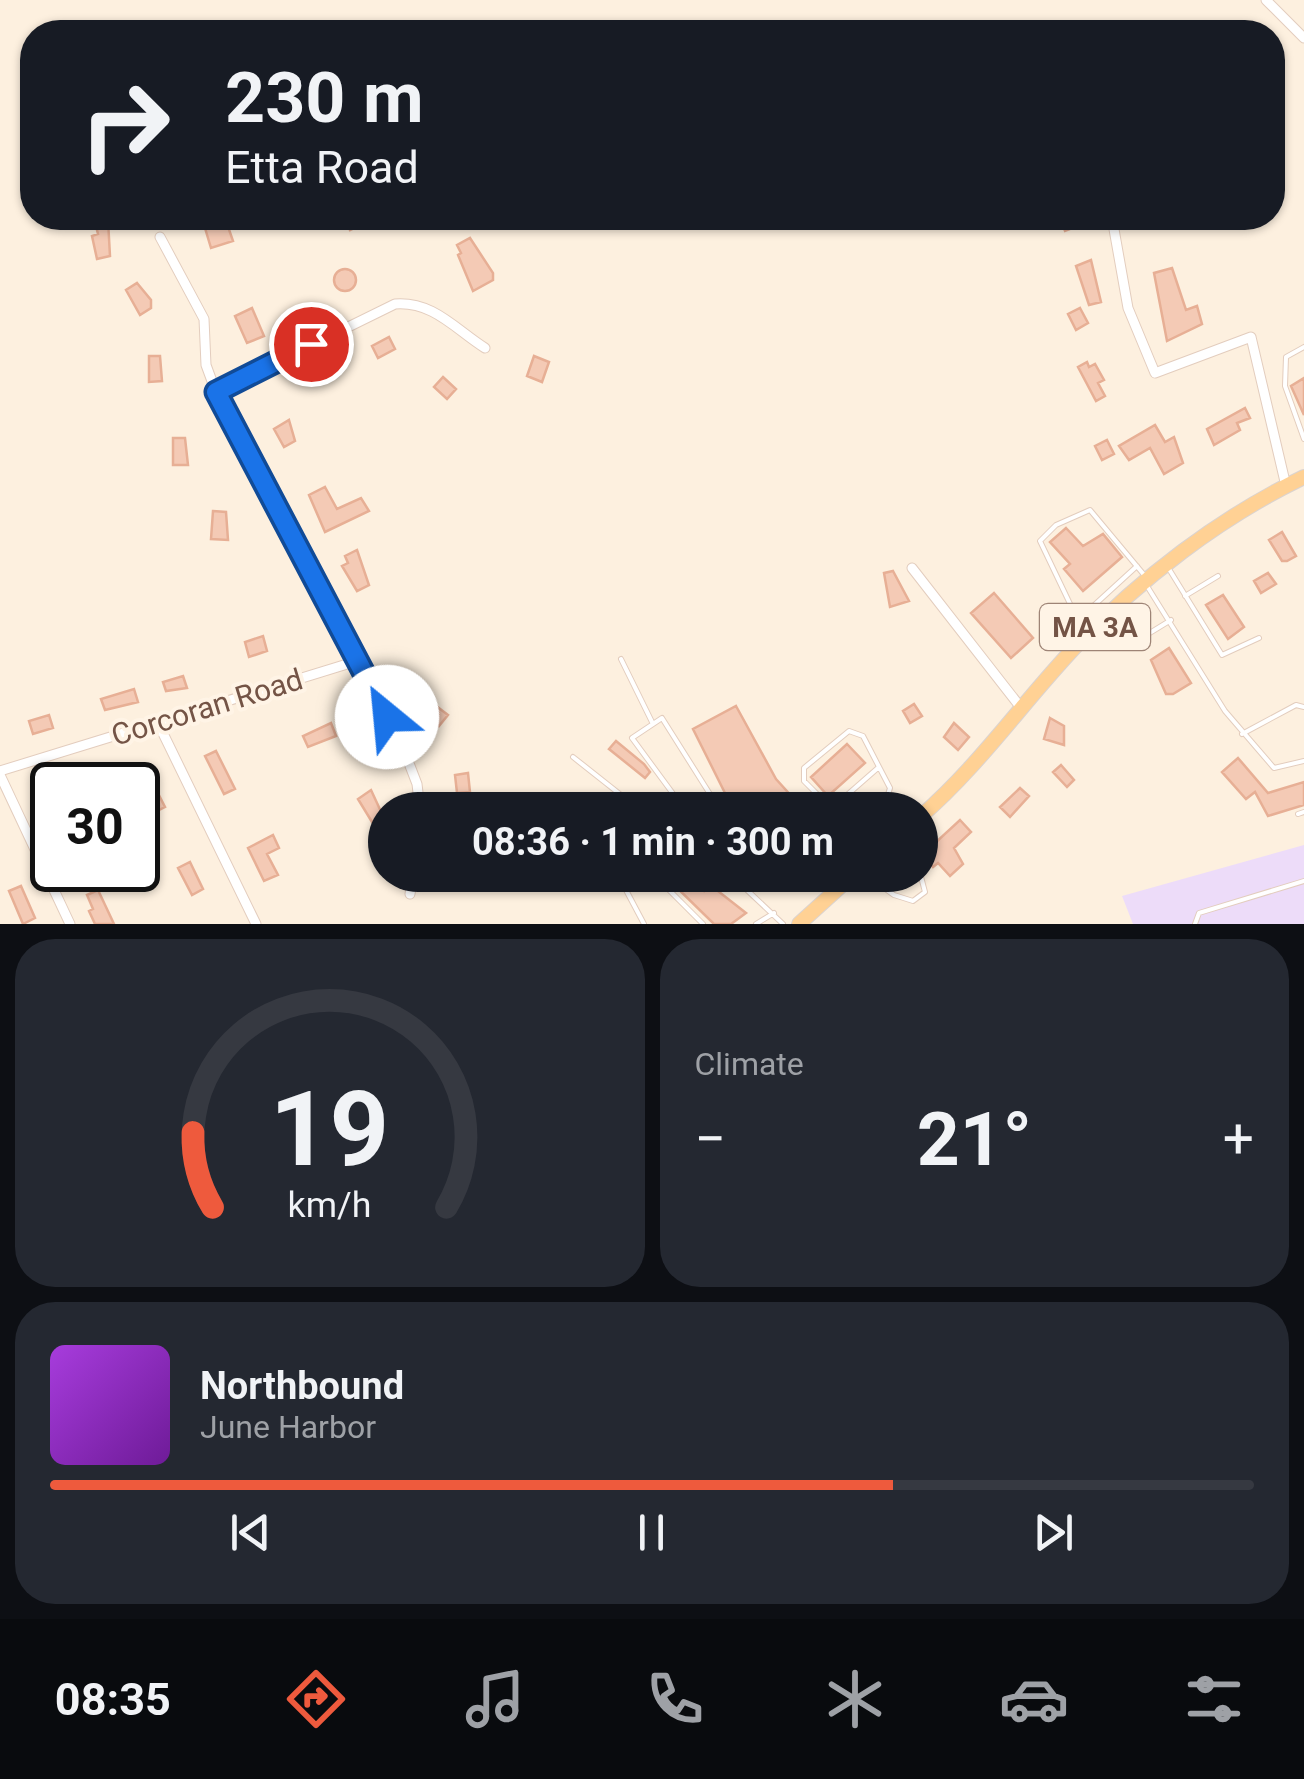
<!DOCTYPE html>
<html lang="en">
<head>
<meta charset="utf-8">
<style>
  :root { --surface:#171b24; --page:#242831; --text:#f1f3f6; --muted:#9ea1a6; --line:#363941; --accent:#ee5a3d }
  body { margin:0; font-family:Roboto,sans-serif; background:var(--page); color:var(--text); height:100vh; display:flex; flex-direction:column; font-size:38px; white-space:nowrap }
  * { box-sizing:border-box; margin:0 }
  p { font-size:32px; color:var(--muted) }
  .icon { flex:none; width:55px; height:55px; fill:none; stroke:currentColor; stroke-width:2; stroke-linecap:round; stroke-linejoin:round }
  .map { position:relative; height:924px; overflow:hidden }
  .details { display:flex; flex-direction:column; gap:15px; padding:15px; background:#0d0f14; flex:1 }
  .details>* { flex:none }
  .hud { position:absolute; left:20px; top:20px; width:1265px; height:210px; border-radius:40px; box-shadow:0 2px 8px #0004; background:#171b24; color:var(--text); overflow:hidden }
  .speed { position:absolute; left:30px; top:762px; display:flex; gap:20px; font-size:50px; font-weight:700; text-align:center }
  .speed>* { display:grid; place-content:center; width:130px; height:130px; border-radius:50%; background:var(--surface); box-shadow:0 2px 8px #0004; line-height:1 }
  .speed .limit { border:5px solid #111; border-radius:15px; background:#fff; color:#111 }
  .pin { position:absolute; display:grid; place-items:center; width:85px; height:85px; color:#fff; margin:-42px; border:5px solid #fff; border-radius:50%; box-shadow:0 2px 10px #0007 }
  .me { position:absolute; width:110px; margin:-55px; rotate:332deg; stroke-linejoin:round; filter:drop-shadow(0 0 8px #0008) }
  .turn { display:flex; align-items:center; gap:35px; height:210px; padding:0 40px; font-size:45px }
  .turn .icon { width:130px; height:130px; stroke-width:2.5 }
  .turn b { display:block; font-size:70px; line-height:85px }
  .big { font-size:75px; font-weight:700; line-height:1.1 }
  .details .widget { flex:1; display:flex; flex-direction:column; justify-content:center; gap:15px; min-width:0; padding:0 35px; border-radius:40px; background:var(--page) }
  .details .dial { align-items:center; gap:0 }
  .dial svg { height:260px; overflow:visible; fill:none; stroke:var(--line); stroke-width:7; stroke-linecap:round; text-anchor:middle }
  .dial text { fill:var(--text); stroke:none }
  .song { display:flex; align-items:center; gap:30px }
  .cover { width:120px; height:120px; border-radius:15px; background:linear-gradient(135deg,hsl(280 70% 55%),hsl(280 70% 35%)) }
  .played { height:10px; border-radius:5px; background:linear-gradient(90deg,var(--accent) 70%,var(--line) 70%) }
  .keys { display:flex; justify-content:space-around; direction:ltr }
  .heat { display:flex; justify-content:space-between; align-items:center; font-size:55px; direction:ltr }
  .details .tiles { flex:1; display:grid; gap:15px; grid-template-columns:1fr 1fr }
  .widget:last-child { grid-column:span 2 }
  .trip { position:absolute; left:368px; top:792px; width:570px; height:100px; border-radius:50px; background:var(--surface); box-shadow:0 2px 8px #0004; font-weight:700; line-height:100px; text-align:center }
  .dock { display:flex; height:160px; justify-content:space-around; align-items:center; background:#090b0e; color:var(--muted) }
  .dock .icon { width:70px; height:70px }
  .dock .current { color:var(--accent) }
  .dock b { font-size:45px; color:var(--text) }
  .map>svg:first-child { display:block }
  .education { fill:#eddcf9 }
  .building { fill:#f4cab5; stroke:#e7af95; stroke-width:2.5 }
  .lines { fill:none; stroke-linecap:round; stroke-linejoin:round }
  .lane-casing { stroke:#e3cdbe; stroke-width:6 }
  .street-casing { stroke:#e3cdbe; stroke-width:11 }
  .primary-casing { stroke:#dbd3cf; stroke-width:16 }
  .lane { stroke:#fff; stroke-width:4 }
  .street { stroke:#fff; stroke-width:9 }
  .primary { stroke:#ffd194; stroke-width:14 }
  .route-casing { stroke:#114b97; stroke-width:25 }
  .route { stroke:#1a73e8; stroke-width:18 }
  .labels { text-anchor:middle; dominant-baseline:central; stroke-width:8; stroke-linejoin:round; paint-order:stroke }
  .shield { fill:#fff4e6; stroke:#9e8476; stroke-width:2.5 }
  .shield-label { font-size:28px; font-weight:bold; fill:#745446 }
  .street-label { font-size:30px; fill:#745446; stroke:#fff4e6 }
</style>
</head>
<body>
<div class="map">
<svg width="1304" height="924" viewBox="0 0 1304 924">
  <rect width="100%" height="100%" fill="#fdf0df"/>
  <!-- education -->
  <path class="education" d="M1304,845V924H1133L1122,896Z"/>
  <!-- building -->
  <path class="building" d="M202,218H225L233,241L211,248Z
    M344,218H375L350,230Z
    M1060,218H1098L1065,231Z
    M1145,218H1177L1178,221L1147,228Z
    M108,220L110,256L97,259L92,236L98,234L95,222Z
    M470,238L493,273V280L473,291L458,255L461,253L457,245Z
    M1091,260L1101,302L1089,305L1076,266Z
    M1172,268L1186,310L1197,306L1202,324L1167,341L1154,273Z
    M334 280a11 11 0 1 1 22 0a11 11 0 1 1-22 0Z
    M137,283L151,300V308L140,315L126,290Z
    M252,308L264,336L247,343L235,316Z
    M1080,308L1088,323L1076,330L1068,314Z
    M389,337L395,349L378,358L372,346Z
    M149,356H160L162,381L149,382Z
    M534,356L549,362L542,382L527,376Z
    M1087,362L1089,367L1095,364L1104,380L1098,383L1105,396L1096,401L1078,367Z
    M443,377L456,389L447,399L434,387Z
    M1304,378V415L1291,386Z
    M1245,408L1250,418L1237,423L1240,430L1214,445L1207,429Z
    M289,420L295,441L284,447L274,429Z
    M1155,425L1165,442L1174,437L1183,463L1164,474L1150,448L1129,460L1119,446Z
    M173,438H185L188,465H173Z
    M1107,440L1114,454L1102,460L1095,446Z
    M325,487L337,509L361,498L369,511L325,532L309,495Z
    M213,511L226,512L228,540L211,539Z
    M1066,528L1083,546L1103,534L1122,557L1083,591L1064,569L1070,564L1050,542Z
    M1282,532L1296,556L1287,561H1282L1269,540Z
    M357,550L369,585L357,591L342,566L348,563L345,556Z
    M893,571L909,601L890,607L884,573Z
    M1268,573L1276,584L1261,593L1254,581Z
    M994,593L1033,638L1011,658L971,613Z
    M1223,595L1244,627L1228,639L1206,605Z
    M263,636L267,651L249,657L245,642Z
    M1169,648L1191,683L1173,694H1166L1151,660Z
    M183,676L187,688L166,691L163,682Z
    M134,689L138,702L105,710L101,699Z
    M423,696L448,715L439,726L414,707Z
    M914,704L922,716L910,723L903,711Z
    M736,706L776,779L804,810H736L730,803L693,729Z
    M49,715L53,728L33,734L29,721Z
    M1050,718L1064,726V745L1044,739Z
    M331,723L336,736L308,747L303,736Z
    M954,723L969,737L958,750L944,737Z
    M616,741L644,764L650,772L645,778L609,749Z
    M847,744L865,763L828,796L811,777Z
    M216,751L235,789L224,794L205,756Z
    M1238,758L1268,793L1304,782V805L1268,816L1255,792L1246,799L1222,772Z
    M1061,765L1074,780L1067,787L1053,772Z
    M145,768L165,807L149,815L129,776Z
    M468,773L470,792L457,793L455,775Z
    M1020,788L1029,796L1010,817L1000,807Z
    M371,790L383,816L372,822L358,799Z
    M960,820L971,832L954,848L963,864L950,876L938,863L933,867L922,855Z
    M273,835L279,848L267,854L278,875L264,881L248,848Z
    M190,862L203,889L192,895L178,868Z
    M676,875H684L704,891L709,884L746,913L731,924H714L670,881Z
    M21,886L35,918L23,924L9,891Z
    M98,890L114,924H95L89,911L93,909L87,895Z"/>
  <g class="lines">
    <defs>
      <path id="lane" d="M1304,347L1286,357L1285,386L1304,439
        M1169,569L1222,655L1259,638
        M1147,586L1225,711L1274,768L1304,761
        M1185,596L1218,576
        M1078,620L1137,566
        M1083,631L1040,541L1056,525L1090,510L1145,576
        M1135,642L1171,620
        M621,659L653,724
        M1242,734L1296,705L1304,707
        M573,757L640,810
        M831,809L879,767
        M685,810L632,738L662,718L720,810
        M833,810L804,781V768L849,731L863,736L890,788L886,801L876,810
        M1298,814L1304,812
        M618,875L644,924
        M654,875L703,924
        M731,875L783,924
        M818,875L833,887
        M866,875L894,895L913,901L925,892L920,873
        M756,924L774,913
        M1195,924L1199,913L1304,881"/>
      <path id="street" d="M1266,0L1304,38
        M1112,218L1128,308L1155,373L1251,337L1286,486
        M160,237L204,319L206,365L216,392L402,745L417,784L420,810
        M216,392L395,304C433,301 455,329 485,348
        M912,568L1022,709
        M158,723L256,924
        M0,771L357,661
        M0,775L70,924
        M410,894L413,875"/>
      <path id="primary" d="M920,817C979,766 1022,703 1076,646C1140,579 1219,518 1304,477
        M799,924L853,875"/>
    </defs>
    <!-- lane casing -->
    <use href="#lane" class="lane-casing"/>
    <!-- street casing -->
    <use href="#street" class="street-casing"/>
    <!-- primary casing -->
    <use href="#primary" class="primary-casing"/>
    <!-- lane -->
    <use href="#lane" class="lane"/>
    <!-- street -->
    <use href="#street" class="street"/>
    <!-- primary -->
    <use href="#primary" class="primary"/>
  </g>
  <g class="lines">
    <defs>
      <path id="route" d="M311,344L216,392L387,717"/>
    </defs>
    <!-- route casing -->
    <use href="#route" class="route-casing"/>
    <!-- route -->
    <use href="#route" class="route"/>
  </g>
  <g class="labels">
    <!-- shield labels -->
    <rect class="shield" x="1040" y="604" width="110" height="46" rx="8"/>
    <g class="shield-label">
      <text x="1095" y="627">MA 3A</text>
    </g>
    <!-- street labels -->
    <g class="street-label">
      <text transform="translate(207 707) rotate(-17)">Corcoran Road</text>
    </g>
  </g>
</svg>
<div class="speed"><div class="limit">30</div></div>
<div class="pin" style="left:311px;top:344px;background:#d93025"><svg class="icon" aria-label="arrive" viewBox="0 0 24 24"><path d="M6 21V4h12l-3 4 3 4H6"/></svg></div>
<svg class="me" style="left:387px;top:717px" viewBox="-20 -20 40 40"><circle r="19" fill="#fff"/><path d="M0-13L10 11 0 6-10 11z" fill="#1a73e8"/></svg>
<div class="trip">08:36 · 1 min · 300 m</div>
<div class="hud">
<div class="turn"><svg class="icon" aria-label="right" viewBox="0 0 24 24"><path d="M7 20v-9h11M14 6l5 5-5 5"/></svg><div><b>230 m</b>Etta Road</div></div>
</div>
</div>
<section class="details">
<div class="tiles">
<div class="widget dial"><svg viewBox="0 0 100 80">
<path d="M14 69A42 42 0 1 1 86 69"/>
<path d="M14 69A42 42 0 0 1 8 46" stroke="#ee5a3d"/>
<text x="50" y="56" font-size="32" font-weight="700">19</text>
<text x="50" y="72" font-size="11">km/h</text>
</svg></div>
<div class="widget"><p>Climate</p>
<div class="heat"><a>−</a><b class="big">21°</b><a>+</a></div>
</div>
<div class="widget">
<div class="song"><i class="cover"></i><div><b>Northbound</b><p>June Harbor</p></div></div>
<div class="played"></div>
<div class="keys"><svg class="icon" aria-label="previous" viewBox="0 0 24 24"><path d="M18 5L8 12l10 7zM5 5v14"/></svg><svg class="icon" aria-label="pause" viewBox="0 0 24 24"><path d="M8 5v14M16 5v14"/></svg><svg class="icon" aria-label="next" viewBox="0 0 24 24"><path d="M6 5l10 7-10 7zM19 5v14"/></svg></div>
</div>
</div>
</section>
<nav class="dock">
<b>08:35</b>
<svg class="icon current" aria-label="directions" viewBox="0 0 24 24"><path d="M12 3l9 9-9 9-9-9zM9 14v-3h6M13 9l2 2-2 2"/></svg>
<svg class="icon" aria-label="music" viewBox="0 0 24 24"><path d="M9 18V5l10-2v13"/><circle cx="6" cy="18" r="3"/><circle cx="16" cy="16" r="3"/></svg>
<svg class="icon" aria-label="phone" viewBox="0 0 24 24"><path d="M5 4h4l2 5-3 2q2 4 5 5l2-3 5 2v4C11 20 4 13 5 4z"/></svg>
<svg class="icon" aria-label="climate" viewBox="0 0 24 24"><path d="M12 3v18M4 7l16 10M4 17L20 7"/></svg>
<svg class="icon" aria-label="car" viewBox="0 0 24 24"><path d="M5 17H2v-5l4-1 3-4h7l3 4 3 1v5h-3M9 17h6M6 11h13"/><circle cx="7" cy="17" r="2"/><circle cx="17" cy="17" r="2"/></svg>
<svg class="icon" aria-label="filters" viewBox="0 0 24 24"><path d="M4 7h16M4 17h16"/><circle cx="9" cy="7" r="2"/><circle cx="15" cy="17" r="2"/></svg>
</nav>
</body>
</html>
